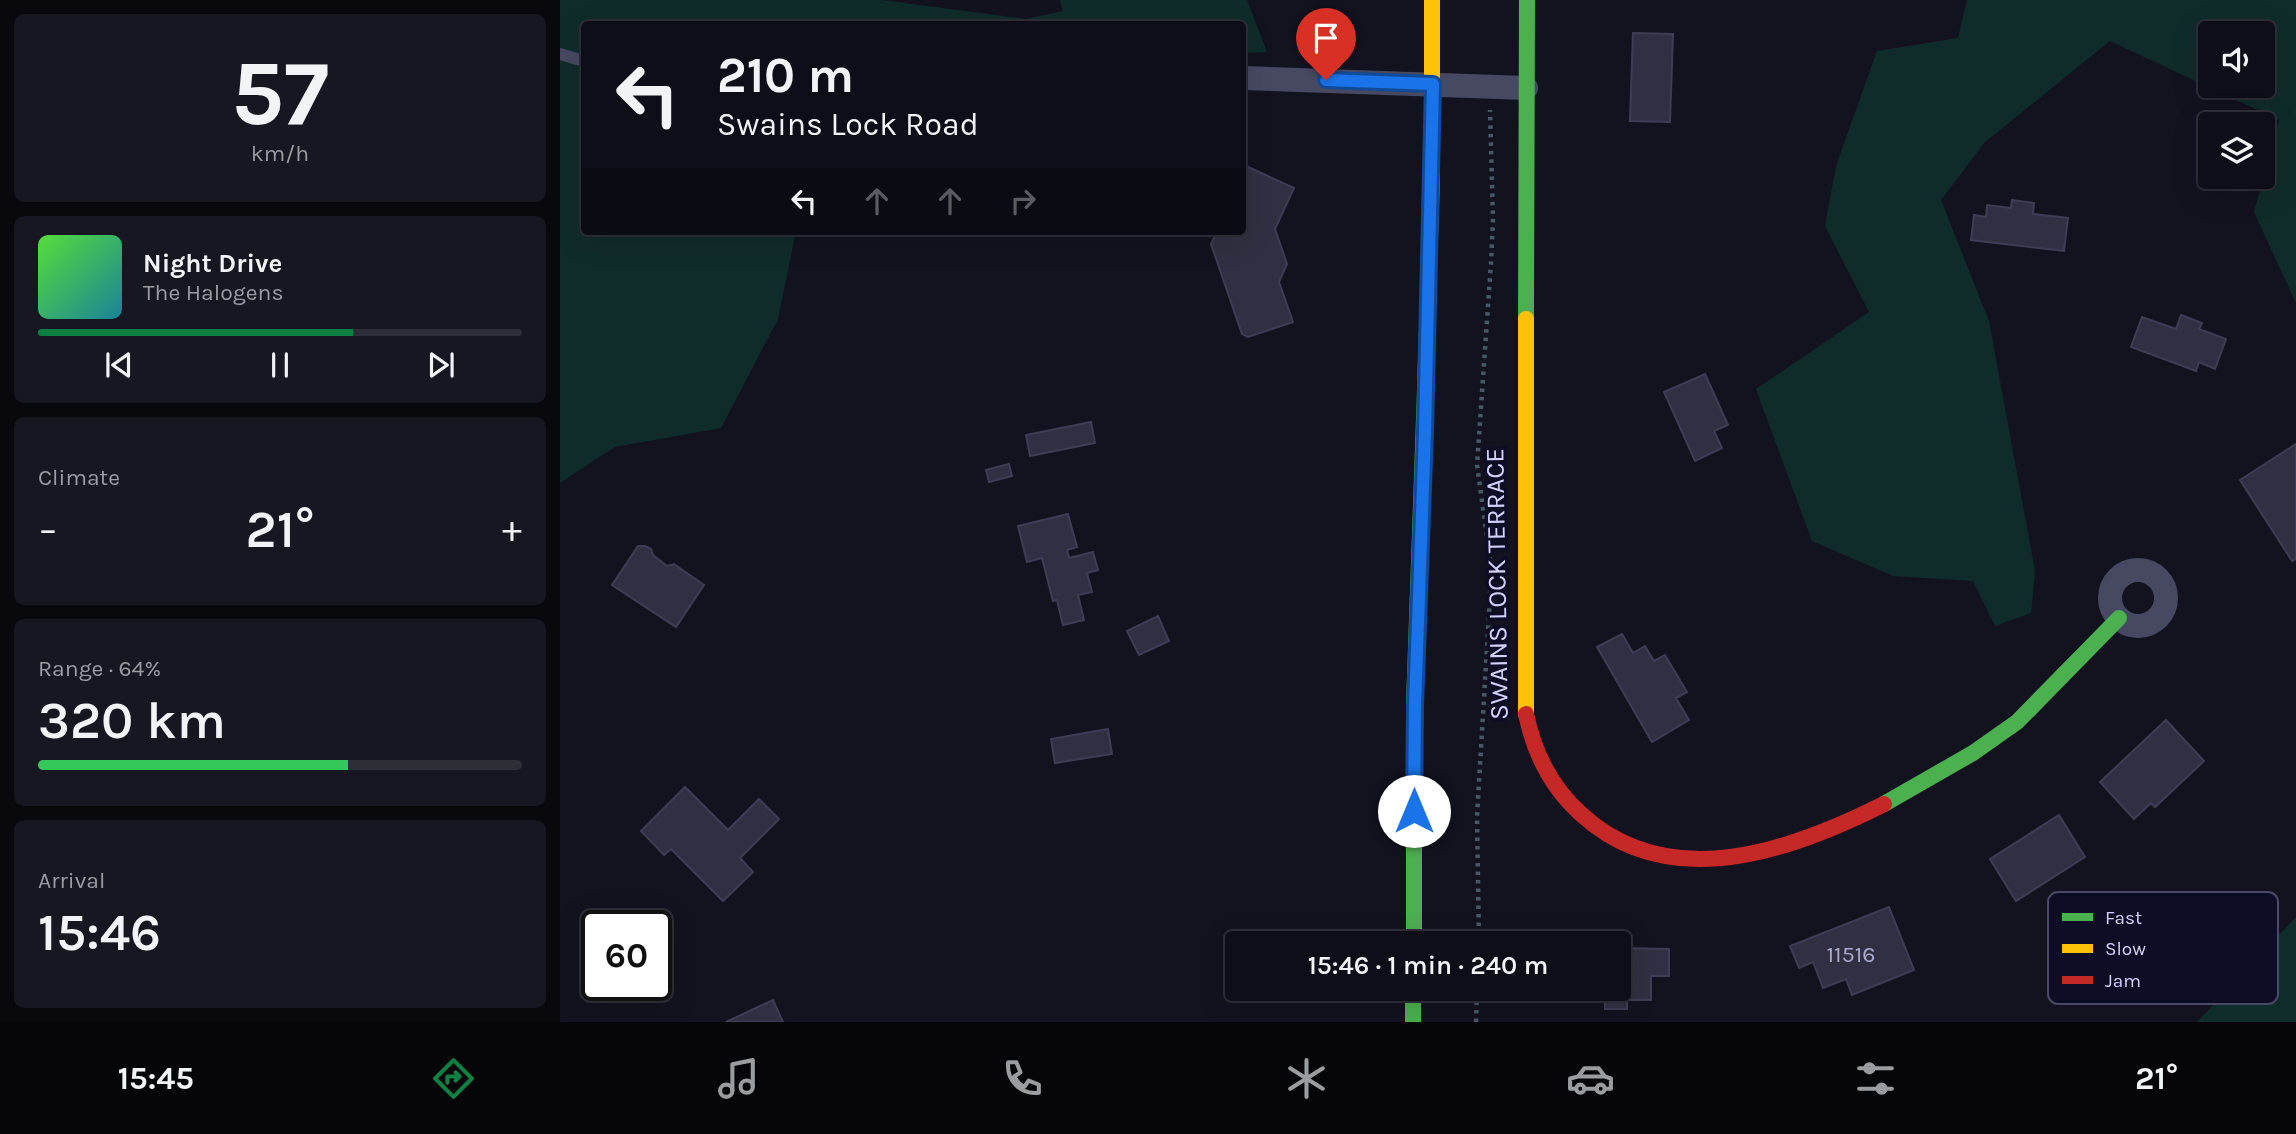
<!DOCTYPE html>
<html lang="en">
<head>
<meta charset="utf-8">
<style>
  :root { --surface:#0e0e18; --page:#171721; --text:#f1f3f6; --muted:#9b9ca2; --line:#2e2e37; --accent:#0b8043 }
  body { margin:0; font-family:Karla,sans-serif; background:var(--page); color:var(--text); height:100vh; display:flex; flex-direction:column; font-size:26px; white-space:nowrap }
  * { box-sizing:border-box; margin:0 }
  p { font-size:23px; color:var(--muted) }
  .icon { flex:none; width:38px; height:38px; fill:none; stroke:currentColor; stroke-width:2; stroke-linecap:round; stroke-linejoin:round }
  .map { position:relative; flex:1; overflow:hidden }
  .sheet { display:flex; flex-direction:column; gap:14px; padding:14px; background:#08080d; width:560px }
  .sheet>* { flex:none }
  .guide { position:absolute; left:21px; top:21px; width:665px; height:214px; border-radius:7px; box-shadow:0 7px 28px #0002,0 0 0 2px var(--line); background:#0e0e18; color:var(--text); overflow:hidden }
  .controls { position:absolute; left:1638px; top:21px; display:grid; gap:14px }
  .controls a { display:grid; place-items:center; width:77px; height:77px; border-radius:7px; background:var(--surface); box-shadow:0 7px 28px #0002,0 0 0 2px var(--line); font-size:35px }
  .speed { position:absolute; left:21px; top:910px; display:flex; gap:14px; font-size:35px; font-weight:700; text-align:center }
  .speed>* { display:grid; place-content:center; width:91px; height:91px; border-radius:50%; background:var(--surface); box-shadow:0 7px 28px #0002,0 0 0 2px var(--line); line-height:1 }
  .speed .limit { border:4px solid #111; border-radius:10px; background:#fff; color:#111 }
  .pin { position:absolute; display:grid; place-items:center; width:60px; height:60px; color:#fff; margin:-72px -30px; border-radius:50% 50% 50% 0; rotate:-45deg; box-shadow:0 0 7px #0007 }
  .pin .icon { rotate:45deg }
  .me { position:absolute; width:77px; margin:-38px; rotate:0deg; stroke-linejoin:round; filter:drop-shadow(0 0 5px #0008) }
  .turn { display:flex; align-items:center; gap:24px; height:147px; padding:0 21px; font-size:32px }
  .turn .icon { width:91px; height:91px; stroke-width:2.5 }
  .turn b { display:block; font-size:49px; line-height:60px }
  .lanes { display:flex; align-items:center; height:66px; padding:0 21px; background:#0003; justify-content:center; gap:35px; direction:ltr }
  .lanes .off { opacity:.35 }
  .big { font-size:52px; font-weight:600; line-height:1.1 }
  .sheet .tile { flex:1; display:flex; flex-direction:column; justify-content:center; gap:10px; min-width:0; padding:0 24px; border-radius:10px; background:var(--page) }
  .sheet .dial { align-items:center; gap:0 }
  .dial b { font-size:91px; line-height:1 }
  .song { display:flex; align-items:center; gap:21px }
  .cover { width:84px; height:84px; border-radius:10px; background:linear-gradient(135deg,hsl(110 70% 55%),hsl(190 70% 35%)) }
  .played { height:7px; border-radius:4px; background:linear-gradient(90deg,var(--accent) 65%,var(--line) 65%) }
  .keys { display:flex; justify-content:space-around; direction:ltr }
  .heat { display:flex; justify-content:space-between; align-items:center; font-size:38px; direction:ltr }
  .charge { height:10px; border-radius:5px; background:linear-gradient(90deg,#34c759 64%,var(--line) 0) }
  .trip { position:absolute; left:665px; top:931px; width:406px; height:70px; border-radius:7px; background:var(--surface); box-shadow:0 7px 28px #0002,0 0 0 2px var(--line); font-weight:600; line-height:70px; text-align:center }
  .tab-bar { display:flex; height:112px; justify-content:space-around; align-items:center; background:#06060a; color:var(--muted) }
  .tab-bar .icon { width:49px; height:49px }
  .tab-bar .active { color:var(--accent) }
  .tab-bar b { font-size:32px; color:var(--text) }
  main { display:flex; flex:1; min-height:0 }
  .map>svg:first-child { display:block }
  .green { fill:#102c2a; fill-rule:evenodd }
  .building { fill:#313042; stroke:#3e3d55; stroke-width:2 }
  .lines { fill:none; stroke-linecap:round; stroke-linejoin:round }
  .path { stroke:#465a65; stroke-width:4.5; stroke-dasharray:3.5 5; stroke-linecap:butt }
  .lane { stroke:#464961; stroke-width:12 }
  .street { stroke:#464961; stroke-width:24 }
  .fast { stroke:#4caf50; stroke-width:16 }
  .slow { stroke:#ffc107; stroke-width:16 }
  .jam { stroke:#c62828; stroke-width:16 }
  .route-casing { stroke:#114b97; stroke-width:18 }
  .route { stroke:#1a73e8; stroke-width:12 }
  .labels { text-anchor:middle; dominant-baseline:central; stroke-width:7; stroke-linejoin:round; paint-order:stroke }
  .number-label { font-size:23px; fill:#aaaad0 }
  .street-label { font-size:26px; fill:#d2d2ff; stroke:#0e0d26 }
  .key { fill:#0e0d26; stroke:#494867; stroke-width:2 }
  .key-label { font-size:19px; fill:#d2d2ff }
</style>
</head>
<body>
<main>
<section class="sheet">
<div class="tile dial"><b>57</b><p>km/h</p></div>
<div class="tile">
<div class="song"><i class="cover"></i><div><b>Night Drive</b><p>The Halogens</p></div></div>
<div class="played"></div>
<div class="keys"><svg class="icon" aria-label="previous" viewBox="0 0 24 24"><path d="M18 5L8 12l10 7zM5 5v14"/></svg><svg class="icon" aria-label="pause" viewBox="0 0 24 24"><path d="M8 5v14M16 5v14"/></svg><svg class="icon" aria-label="next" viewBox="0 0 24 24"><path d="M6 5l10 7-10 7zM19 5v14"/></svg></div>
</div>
<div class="tile"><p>Climate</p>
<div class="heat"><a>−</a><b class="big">21°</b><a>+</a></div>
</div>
<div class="tile"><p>Range · 64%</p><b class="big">320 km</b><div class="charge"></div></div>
<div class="tile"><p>Arrival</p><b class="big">15:46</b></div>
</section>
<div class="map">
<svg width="1736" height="1022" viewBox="0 0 1736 1022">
  <rect width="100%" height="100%" fill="#131320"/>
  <!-- green -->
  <path class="green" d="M0,0H322L466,19L503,11L500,0H687L707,52L683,53L682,24H24V231H227L235,236L218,319L161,428L55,447L0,483Z
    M1407,0H1736V303L1694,212L1719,120L1550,41L1425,142L1381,200L1429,321L1475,571L1471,613L1435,626L1413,581L1333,576L1252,541L1196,389L1309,312L1265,226L1276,166L1317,51L1398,38ZM1650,33H1703V86H1650Z
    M1736,917V1022H1637Z"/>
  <!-- building -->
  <path class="building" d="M1073,33L1113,34L1110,122L1070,121Z
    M686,166L734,188L715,229L727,264L719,282L733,322L688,337L682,334L651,244L657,231H682V173Z
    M1452,200L1474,203L1473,214L1508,218L1504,251L1411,240L1414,215L1426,217L1427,205L1451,208Z
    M1621,315L1642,323L1639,329L1666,339L1655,369L1639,362L1636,371L1571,347L1582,317L1616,329Z
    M1145,374L1168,425L1154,431L1162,448L1135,461L1104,392Z
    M531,422L535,443L470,456L466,435Z
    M1736,444V559L1732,561L1680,480Z
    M449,464L452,476L429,482L426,470Z
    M508,514L517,547L507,550L509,558L533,552L538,570L527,573L532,592L518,595L524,620L503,625L497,600L493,601L482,558L467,562L458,526Z
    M78,546H85L91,549L93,555L107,566L114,564L144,585L116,627L52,585Z
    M598,616L609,641L579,655L567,631Z
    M1062,634L1073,653L1085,646L1094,661L1105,655L1127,692L1116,698L1129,720L1092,742L1037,647Z
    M1606,720L1644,761L1595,807L1591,803L1574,819L1540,782Z
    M548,729L552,754L495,763L491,739Z
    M125,787L168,830L199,799L219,819L180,858L193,872L163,901L111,849L104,855L81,831Z
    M1499,815L1525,857L1456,901L1430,859Z
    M1329,907L1354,970L1292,995L1286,979L1263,988L1253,962L1239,968L1230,946Z
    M1059,948L1109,949V976H1091V1000H1067V1009H1045V992L1001,991V989H1059Z
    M213,1000L223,1022H166Z"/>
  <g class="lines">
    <!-- path -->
    <path class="path" d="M919,943L917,816L930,597V559L917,465L931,263L933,218L930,110
      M916,1022L917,989"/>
    <!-- lane -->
    <path class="lane" d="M0,54L24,61"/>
    <!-- street -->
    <path class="street" d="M682,78L966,88
      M1550 598a28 28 0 1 1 56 0a28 28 0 1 1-56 0Z"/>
    <!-- fast -->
    <path class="fast" d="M966,319L967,0
      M1324,804L1413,753L1457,722L1559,618
      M854,943V705L865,390
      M853,989V1022"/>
    <!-- slow -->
    <path class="slow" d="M865,390L872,176V0
      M966,714V319"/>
    <!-- jam -->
    <path class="jam" d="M966,714C974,753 991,787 1021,814C1109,895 1231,851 1324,804"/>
  </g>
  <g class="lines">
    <defs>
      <path id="route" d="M766,80L873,84L865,432L855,705L854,811"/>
    </defs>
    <!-- route casing -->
    <use href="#route" class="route-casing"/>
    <!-- route -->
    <use href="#route" class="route"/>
  </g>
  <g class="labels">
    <!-- number labels -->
    <g class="number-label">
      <text x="1291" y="954">11516</text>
    </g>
    <!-- street labels -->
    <g class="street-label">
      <text transform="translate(937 584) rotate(-91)">SWAINS LOCK TERRACE</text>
    </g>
  </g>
  <!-- legend -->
  <rect x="1488" y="892" width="230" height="112" rx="10" class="key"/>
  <rect x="1502" y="913" width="31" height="8" fill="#4caf50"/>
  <rect x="1502" y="944" width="31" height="9" fill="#ffc107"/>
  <rect x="1502" y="976" width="31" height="8" fill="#c62828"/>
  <g class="key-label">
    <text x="1545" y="924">Fast</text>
    <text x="1545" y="955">Slow</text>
    <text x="1545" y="987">Jam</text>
  </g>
</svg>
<div class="controls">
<a><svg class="icon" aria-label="sound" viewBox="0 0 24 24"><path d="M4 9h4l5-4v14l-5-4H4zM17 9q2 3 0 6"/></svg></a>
<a><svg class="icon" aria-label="layers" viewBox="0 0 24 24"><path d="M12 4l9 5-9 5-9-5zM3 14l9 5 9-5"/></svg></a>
</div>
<div class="speed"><div class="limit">60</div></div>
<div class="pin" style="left:766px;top:80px;background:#d93025"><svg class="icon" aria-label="arrive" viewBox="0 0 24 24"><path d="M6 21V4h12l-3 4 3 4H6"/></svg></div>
<svg class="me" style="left:854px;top:811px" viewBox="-20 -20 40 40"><circle r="19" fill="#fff"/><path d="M0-13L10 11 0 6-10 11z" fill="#1a73e8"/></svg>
<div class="trip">15:46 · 1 min · 240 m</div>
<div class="guide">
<div class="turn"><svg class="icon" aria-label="left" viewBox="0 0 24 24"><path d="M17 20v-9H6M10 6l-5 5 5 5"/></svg><div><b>210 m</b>Swains Lock Road</div></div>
<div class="lanes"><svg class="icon" aria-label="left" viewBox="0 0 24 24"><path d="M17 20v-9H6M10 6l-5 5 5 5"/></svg><svg class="icon off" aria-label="ahead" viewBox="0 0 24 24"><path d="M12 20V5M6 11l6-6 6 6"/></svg><svg class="icon off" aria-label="ahead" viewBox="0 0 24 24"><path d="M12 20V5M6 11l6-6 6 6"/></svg><svg class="icon off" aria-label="right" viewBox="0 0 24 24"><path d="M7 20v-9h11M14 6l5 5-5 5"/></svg></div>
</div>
</div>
</main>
<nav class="tab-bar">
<b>15:45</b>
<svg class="icon active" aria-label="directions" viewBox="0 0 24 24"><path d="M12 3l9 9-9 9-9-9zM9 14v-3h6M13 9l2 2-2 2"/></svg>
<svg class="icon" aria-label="music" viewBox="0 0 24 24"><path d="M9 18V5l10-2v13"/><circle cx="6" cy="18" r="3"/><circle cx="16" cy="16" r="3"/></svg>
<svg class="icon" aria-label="phone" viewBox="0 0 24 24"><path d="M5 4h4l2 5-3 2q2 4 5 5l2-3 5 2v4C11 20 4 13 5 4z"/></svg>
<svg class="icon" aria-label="climate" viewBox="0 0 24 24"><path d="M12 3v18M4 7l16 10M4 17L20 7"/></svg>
<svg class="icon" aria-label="car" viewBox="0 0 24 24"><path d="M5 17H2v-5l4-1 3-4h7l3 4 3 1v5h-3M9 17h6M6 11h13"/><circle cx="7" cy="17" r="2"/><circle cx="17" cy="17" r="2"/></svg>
<svg class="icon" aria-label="filters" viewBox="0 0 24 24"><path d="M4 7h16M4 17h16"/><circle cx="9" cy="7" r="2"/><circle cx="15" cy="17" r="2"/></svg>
<b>21°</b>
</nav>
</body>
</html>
